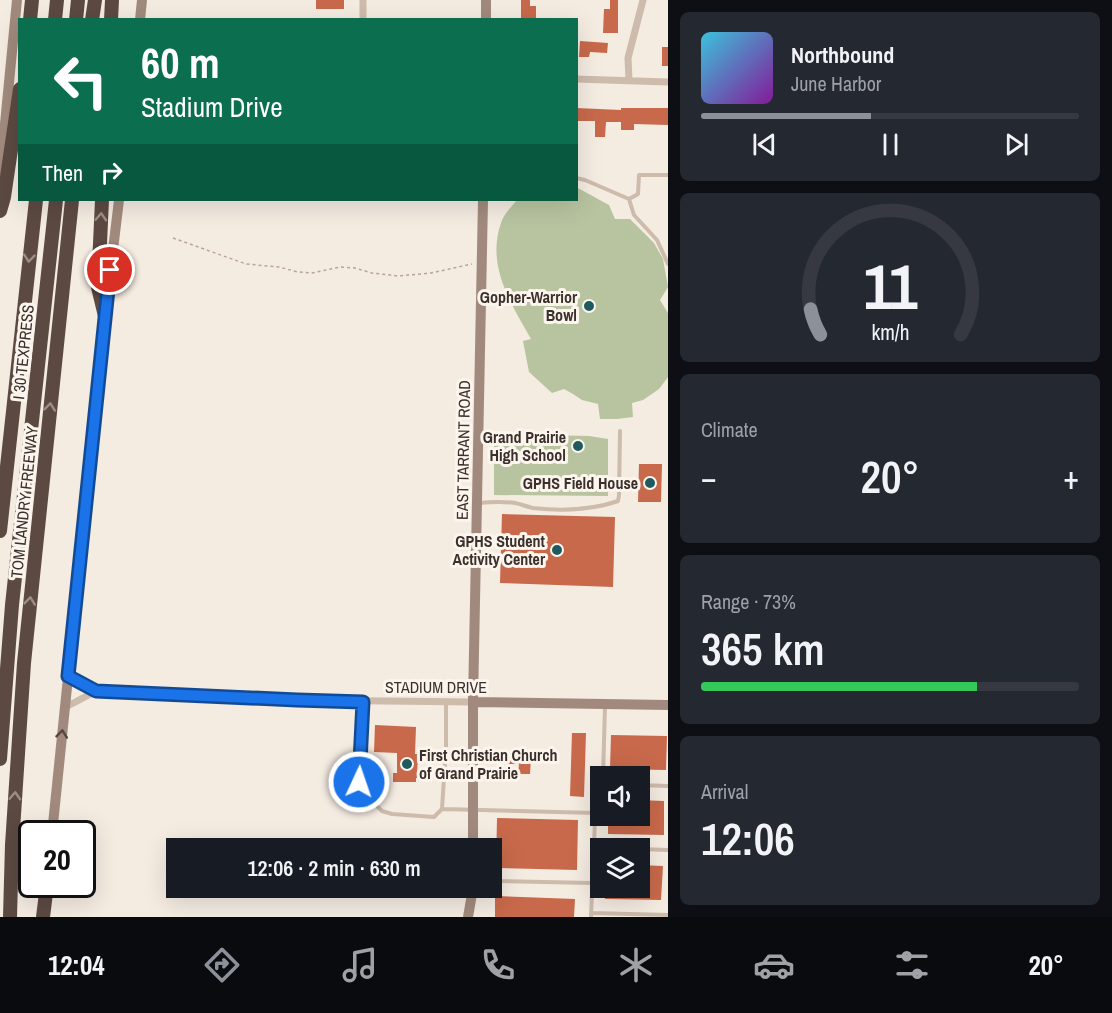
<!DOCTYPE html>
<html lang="en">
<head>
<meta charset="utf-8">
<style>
  :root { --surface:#171b24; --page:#242831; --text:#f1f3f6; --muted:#9ea1a6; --line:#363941; --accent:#8c9099 }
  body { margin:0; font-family:"Archivo Narrow",sans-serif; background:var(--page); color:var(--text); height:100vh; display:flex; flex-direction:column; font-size:22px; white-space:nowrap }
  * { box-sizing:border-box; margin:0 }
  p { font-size:20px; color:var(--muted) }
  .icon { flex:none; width:33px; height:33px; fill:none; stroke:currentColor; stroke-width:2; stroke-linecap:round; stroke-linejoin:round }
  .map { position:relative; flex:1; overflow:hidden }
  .sheet { display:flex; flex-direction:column; gap:12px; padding:12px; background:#0d0f14; width:444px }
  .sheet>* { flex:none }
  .top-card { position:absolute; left:18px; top:18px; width:560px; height:183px; border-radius:0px; box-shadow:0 6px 24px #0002; background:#0b6e4f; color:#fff; overflow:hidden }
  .controls { position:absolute; left:590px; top:766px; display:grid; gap:12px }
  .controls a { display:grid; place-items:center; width:60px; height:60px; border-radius:0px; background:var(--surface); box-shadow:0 6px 24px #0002; font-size:30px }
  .speed { position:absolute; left:18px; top:820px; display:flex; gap:12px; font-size:30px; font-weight:700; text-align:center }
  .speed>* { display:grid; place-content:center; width:78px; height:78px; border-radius:50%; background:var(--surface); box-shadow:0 6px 24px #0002; line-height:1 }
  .speed .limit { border:3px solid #111; border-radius:9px; background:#fff; color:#111 }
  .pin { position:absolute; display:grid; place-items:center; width:51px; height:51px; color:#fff; margin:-26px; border:3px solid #fff; border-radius:50%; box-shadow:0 2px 6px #0007 }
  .me { position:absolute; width:66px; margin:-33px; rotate:3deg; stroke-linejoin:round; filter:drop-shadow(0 0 4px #0008) }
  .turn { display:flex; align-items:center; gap:21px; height:126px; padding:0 24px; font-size:27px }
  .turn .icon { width:78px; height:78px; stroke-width:2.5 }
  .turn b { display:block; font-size:42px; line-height:51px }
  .then { display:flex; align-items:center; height:57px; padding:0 24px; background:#0003; gap:12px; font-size:22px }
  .big { font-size:45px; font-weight:600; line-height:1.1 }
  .sheet .card { flex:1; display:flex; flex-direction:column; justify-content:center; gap:9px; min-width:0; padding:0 21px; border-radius:9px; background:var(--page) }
  .sheet .dial { align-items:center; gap:0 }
  .dial svg { height:156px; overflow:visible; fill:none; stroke:var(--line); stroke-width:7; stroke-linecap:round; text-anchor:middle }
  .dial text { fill:var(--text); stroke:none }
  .song { display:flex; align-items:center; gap:18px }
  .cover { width:72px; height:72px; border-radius:9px; background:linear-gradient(135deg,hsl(190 70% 55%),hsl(290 70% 35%)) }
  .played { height:6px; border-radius:3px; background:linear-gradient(90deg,var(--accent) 45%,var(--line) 45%) }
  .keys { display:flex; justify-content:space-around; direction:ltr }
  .heat { display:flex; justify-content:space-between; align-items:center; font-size:33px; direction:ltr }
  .charge { height:9px; border-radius:4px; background:linear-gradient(90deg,#34c759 73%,var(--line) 0) }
  .trip { position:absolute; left:166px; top:838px; width:336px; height:60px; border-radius:0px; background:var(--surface); box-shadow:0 6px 24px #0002; font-weight:600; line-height:60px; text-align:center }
  .tabs { display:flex; height:96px; justify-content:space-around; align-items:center; background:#090b0e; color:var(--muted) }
  .tabs .icon { width:42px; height:42px }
  .tabs .current { color:var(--accent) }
  .tabs b { font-size:27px; color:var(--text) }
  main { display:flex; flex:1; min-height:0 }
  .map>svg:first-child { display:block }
  .green { fill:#b8c4a0 }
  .building { fill:#c8694b }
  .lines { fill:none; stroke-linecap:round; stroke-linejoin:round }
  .path { stroke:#b9a596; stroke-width:1.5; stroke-dasharray:3 3; stroke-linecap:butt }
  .lane { stroke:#cdbbac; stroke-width:4 }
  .street { stroke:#cdbbac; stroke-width:7 }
  .secondary { stroke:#a18a7d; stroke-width:10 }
  .highway { stroke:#5c4a42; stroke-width:14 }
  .oneway { stroke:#9c8e87 }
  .oneway2 { stroke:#544640 }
  .route-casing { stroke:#114b97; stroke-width:15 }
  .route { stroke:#1a73e8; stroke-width:10 }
  .poi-dot { fill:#1f5a5e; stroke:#fbf5ee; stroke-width:2 }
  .labels { text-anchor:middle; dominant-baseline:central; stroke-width:6; stroke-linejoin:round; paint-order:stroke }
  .poi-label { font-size:16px; font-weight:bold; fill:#3b302b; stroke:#fbf5ee; text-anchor:end }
  .street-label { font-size:16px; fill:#3b302b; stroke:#fbf5ee }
</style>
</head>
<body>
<main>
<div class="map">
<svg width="668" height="917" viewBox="0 0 668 917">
  <rect width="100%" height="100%" fill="#f4ebe1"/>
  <!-- green -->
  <path class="green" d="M576,187L609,205L615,219H630L654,243L663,259L668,287L660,300L668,313V377L659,389L643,400L632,403L633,417L617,419H600L598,404L582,400L573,394L564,389L552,393L529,372L523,341L531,339C511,303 486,266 501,223C504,214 511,207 517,200H576Z
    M494,434L589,436L608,439V496L494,495Z"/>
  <!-- building -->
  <path class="building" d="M316,0H344V9H316Z
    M521,0H530V6H536V20H521Z
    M610,0H618V33H603L604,9H610Z
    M580,41L608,43L607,53L590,52L589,57H579Z
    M662,47H668V66H662Z
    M576,108L621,110V108H668V125L634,124V130H621V122H606L605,137H595V121H576Z
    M639,464H662L661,502H638Z
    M502,514L615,517L613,587L500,583Z
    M375,725L416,727L415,754H418L417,778H416V782H393V773H397V753L374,752Z
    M572,733H586L584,797L570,796Z
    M611,735L667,736L666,770L610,769Z
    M501,756H531L530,774H518L519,764H500Z
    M639,800L664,801V835L608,834V821L639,822Z
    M497,818L578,820L577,870L496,868Z
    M639,865L663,866L661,900L605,899L606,888H639Z
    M495,896L575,899L574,917H495Z"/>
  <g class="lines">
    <!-- path -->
    <path class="path" d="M173,238L246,264L279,267L298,272L312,273L340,267L355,268L372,273L398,276L431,273L472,264"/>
    <!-- lane -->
    <path class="lane" d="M576,178L585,180L629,199L634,215L657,240L668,264
      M629,199L638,194L639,175H668
      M477,503C490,502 502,501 515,503C521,504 527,507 533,508C560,511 592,510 618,501L619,495L620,431
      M363,702L359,782L362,791L382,811L392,814L434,817L442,809L446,747V701
      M603,777L605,706
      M639,785L668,786
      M442,809L596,813
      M594,848L631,849
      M639,849L668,850
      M492,881L592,883
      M591,913L668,915
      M591,917L595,820L596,811L600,806"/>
    <!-- street -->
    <path class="street" d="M363,20V0
      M576,79L668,82
      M629,80L628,58L643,0
      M96,691L297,700L473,702
      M64,708L96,691L68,676"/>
    <!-- secondary -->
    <path class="secondary" d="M140,20L142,0
      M486,20V0
      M0,175L17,0
      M473,702L668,705
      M52,834L105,316L119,200
      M473,849V702L483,200
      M468,917L473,888"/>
    <!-- highway -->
    <path class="highway" d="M30,20L32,0
      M55,20L57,0
      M76,20L78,0
      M92,20L95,0
      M111,20L112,0
      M102,200L98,287L105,316
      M0,211L4,197L20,89
      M0,531L36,200
      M0,759L12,605L56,200
      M10,917L12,845L24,663L72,200
      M43,917L47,885"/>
  </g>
  <!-- one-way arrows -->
  <defs><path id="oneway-chevron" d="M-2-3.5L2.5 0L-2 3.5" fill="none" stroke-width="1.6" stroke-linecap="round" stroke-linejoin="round" transform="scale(1.5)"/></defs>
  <g class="oneway">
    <use href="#oneway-chevron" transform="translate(101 217) rotate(-87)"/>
    <use href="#oneway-chevron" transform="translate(29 258) rotate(96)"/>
    <use href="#oneway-chevron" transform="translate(50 407) rotate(-84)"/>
    <use href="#oneway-chevron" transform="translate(30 601) rotate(-84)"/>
    <use href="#oneway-chevron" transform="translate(15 796) rotate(-87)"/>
  </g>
  <use class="oneway2" href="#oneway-chevron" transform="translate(62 734) rotate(-84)"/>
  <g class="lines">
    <defs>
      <path id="route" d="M110,270L68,676L96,691L297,700L363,702L359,782"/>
    </defs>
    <!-- route casing -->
    <use href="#route" class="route-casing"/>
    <!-- route -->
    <use href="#route" class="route"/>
  </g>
  <!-- markers -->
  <g class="poi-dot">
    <circle cx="589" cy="306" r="6"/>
    <circle cx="578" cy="446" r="6"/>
    <circle cx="650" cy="483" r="6"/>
    <circle cx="557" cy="550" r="6"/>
    <circle cx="407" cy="764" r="6"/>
  </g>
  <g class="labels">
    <!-- poi labels -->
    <g class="poi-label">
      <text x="577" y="297">Gopher-Warrior<tspan x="577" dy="18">Bowl</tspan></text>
      <text x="566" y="437">Grand Prairie<tspan x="566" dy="18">High School</tspan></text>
      <text x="638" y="483">GPHS Field House</text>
      <text x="545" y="541">GPHS Student<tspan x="545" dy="18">Activity Center</tspan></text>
      <text x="419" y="755" text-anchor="start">First Christian Church<tspan x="419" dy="18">of Grand Prairie</tspan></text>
    </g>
    <!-- street labels -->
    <g class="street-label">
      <text transform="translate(23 352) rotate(-84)">I 30 TEXPRESS</text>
      <text transform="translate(463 450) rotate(-89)">EAST TARRANT ROAD</text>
      <text transform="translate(24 502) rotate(-84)">TOM LANDRY FREEWAY</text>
      <text x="436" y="687">STADIUM DRIVE</text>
    </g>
  </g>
</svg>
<div class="controls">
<a><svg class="icon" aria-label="sound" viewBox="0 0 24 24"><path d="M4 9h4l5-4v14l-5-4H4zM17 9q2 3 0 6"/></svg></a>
<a><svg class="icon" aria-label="layers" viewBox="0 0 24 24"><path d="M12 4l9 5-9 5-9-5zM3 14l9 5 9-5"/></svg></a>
</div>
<div class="speed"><div class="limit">20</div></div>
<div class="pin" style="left:110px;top:270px;background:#d93025"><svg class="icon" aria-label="arrive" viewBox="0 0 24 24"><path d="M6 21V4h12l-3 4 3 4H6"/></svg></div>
<svg class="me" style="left:359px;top:782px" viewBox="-20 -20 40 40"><circle r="17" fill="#1a73e8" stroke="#fff" stroke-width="3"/><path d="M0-11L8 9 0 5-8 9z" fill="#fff"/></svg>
<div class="trip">12:06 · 2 min · 630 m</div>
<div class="top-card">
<div class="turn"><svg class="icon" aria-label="left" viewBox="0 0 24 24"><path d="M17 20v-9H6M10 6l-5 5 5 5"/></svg><div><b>60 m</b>Stadium Drive</div></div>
<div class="then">Then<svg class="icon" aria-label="right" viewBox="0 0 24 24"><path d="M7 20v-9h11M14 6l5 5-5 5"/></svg></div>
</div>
</div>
<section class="sheet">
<div class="card">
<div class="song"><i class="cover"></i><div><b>Northbound</b><p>June Harbor</p></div></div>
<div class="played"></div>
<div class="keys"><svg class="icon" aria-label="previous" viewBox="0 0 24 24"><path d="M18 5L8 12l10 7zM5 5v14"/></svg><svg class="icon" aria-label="pause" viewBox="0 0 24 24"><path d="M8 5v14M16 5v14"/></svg><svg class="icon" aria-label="next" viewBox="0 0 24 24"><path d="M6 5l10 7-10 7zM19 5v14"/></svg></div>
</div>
<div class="card dial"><svg viewBox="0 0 100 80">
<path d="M14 69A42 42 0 1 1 86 69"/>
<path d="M14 69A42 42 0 0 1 9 56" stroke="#8c9099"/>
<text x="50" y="56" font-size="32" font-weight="700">11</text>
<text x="50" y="72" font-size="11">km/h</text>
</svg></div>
<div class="card"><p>Climate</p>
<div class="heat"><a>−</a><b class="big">20°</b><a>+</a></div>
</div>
<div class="card"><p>Range · 73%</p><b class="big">365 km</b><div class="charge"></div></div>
<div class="card"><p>Arrival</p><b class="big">12:06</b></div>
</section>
</main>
<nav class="tabs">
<b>12:04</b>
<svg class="icon current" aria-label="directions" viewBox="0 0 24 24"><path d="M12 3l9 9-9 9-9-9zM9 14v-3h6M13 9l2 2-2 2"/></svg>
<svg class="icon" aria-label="music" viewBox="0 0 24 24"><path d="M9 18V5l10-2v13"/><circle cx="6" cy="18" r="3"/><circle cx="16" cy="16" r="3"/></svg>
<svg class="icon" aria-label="phone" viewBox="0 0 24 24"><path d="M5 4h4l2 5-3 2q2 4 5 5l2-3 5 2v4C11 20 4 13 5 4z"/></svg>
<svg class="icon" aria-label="climate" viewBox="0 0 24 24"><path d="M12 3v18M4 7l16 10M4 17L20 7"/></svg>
<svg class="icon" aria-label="car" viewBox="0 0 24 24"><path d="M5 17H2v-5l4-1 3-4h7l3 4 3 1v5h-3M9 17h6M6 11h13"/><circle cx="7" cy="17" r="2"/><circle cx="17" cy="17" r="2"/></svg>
<svg class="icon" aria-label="filters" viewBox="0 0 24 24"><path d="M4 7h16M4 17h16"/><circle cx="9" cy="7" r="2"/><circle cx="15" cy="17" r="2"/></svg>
<b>20°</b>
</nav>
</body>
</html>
